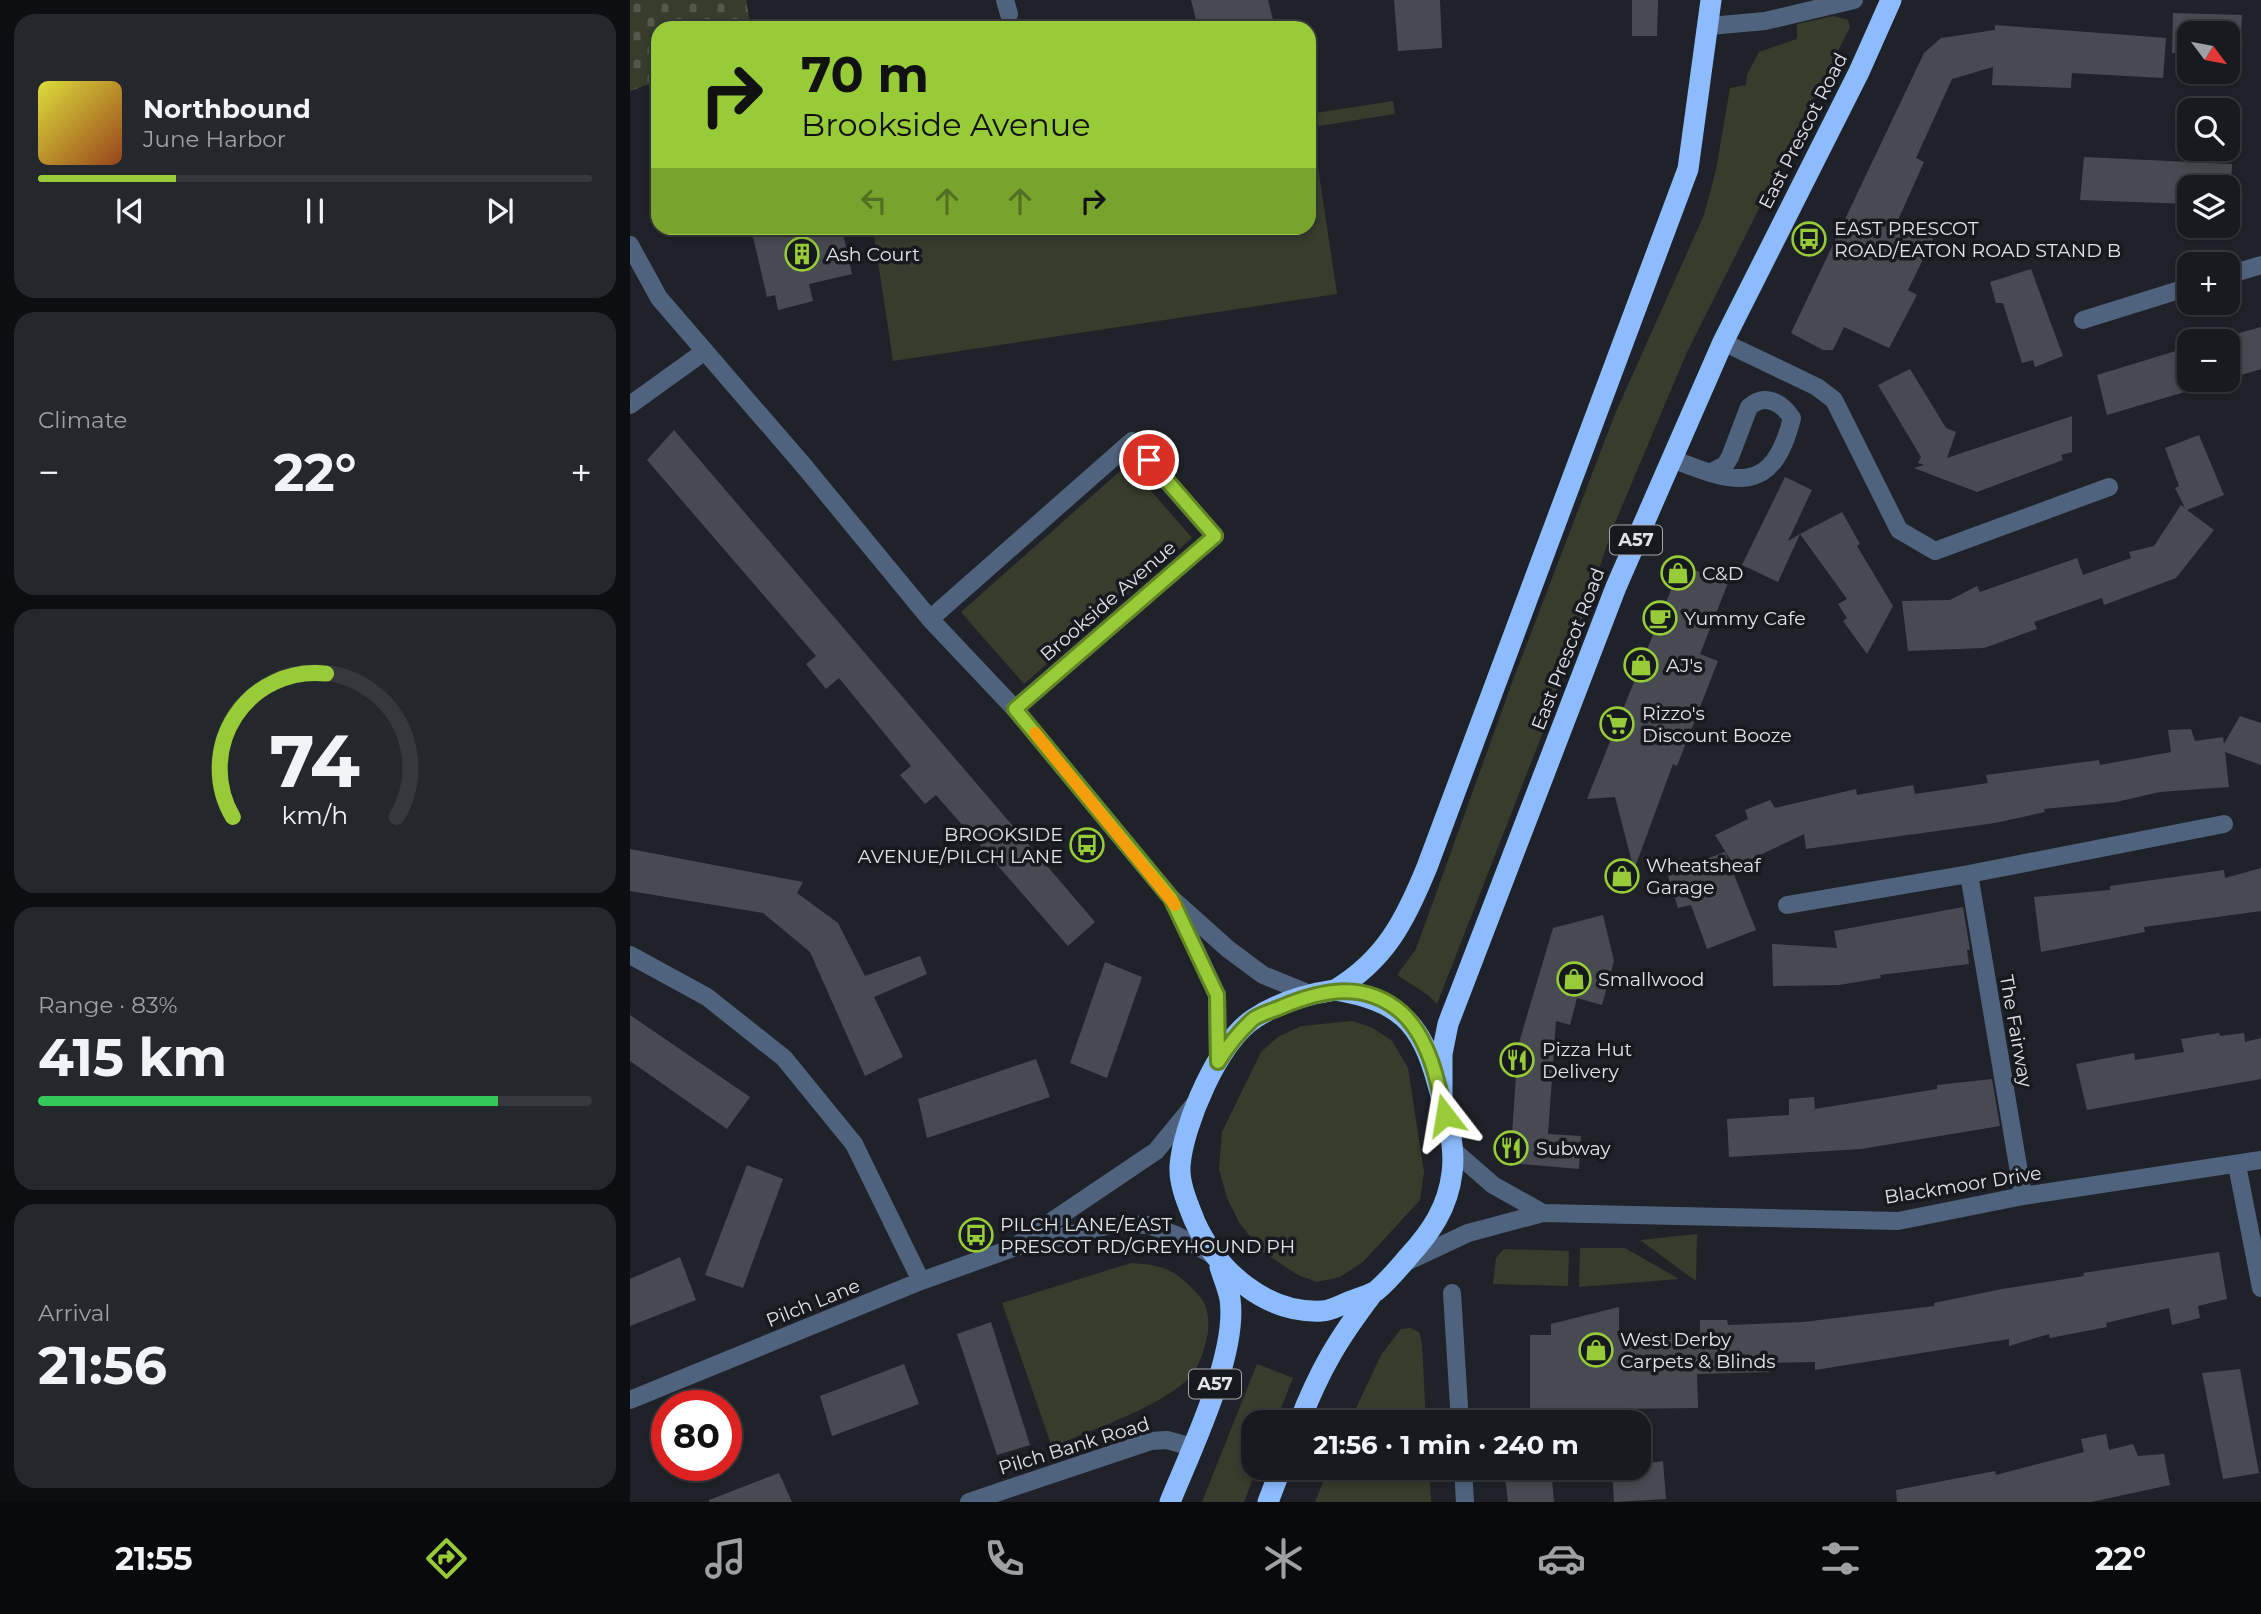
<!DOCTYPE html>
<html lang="en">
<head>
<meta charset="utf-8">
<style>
  :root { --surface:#171a1f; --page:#24272c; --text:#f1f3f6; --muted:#9ea1a4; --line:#36383d; --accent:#97cc38 }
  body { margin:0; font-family:Montserrat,sans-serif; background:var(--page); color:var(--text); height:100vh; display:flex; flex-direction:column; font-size:26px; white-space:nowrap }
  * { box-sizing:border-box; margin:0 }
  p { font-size:23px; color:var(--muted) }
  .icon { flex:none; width:38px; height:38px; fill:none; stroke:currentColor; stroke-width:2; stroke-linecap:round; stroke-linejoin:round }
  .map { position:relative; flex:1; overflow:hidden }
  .panel { display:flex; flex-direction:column; gap:14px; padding:14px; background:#0d0e11; width:630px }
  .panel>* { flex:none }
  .hud { position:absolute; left:21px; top:21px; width:665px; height:214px; border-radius:21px; box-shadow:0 4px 10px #0003,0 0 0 2px var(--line); background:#97cc38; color:#111; overflow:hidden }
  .needle { width:46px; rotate:122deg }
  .fabs { position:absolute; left:1547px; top:21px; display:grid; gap:14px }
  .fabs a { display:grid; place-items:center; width:63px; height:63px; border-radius:14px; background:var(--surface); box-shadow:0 4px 10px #0003,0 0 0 2px var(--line); font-size:35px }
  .speed { position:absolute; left:21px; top:1390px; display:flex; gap:14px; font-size:35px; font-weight:700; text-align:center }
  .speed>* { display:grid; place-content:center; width:91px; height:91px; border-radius:50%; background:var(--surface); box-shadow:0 4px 10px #0003,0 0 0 2px var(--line); line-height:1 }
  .speed .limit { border:10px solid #d22; background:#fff; color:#111 }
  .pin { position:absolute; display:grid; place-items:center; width:60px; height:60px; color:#fff; margin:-30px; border:4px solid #fff; border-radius:50%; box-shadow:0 2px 7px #0007 }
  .me { position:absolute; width:77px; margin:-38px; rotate:346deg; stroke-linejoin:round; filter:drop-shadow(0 0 5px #0008) }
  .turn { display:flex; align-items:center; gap:24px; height:147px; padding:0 35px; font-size:32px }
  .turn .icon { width:91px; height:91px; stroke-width:2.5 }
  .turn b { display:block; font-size:49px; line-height:60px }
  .lanes { display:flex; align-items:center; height:66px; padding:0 35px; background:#0003; justify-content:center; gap:35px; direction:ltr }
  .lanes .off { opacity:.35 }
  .big { font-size:52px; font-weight:700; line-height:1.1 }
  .panel .widget { flex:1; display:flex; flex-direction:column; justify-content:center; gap:10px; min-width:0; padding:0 24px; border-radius:21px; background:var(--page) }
  .panel .dial { align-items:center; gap:0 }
  .dial svg { height:182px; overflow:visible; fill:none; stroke:var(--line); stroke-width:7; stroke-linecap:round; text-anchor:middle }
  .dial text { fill:var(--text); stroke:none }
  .song { display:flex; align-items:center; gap:21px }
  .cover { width:84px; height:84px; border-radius:10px; background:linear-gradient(135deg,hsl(60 70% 55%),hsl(20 70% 35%)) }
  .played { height:7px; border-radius:4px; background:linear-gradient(90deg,var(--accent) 25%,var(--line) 25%) }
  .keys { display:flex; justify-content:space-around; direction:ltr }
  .heat { display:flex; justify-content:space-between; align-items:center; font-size:38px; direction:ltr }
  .charge { height:10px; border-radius:5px; background:linear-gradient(90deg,#34c759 83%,var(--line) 0) }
  .trip { position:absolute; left:611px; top:1410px; width:410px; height:70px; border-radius:21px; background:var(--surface); box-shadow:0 4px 10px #0003,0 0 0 2px var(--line); font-weight:700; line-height:70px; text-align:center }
  .dock { display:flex; height:112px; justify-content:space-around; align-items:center; background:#090a0c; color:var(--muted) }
  .dock .icon { width:49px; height:49px }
  .dock .on { color:var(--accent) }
  .dock b { font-size:32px; color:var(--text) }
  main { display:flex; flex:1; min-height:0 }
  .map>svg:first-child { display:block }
  .green { fill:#363d2c }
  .cemetery { fill:url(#cemetery-stones) }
  .building { fill:#474b51 }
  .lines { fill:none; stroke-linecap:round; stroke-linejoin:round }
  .minor { stroke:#50637e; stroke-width:18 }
  .highway { stroke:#8cbcfe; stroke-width:21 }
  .route-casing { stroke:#628524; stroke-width:18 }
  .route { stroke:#97cc38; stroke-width:12 }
  .slow { stroke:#f59e0b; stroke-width:12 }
  .labels { text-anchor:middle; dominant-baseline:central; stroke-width:7; stroke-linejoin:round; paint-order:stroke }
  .shield { fill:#161a1f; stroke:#a3a7ab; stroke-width:2 }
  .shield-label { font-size:18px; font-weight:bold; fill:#e0e3e7 }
  .street-label { font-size:19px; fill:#e0e3e7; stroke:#161a1f }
  .poi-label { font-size:19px; fill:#e0e3e7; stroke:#161a1f; text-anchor:start }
</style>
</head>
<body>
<main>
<section class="panel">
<div class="widget">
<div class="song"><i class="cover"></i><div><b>Northbound</b><p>June Harbor</p></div></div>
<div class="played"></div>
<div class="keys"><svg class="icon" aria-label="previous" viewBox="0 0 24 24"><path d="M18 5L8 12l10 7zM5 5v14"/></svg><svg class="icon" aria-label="pause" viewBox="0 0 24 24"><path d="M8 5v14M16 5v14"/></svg><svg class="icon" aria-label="next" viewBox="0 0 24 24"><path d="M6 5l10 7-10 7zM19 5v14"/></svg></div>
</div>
<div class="widget"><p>Climate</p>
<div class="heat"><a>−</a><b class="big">22°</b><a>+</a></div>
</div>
<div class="widget dial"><svg viewBox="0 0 100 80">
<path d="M14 69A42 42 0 1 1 86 69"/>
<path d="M14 69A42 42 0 0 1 55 6" stroke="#97cc38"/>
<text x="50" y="56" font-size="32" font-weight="700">74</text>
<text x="50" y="72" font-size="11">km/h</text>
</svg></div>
<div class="widget"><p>Range · 83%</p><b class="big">415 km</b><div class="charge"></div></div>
<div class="widget"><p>Arrival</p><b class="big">21:56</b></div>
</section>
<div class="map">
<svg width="1631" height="1502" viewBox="0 0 1631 1502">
  <defs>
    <pattern id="cemetery-stones" width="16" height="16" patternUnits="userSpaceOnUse" patternTransform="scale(1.75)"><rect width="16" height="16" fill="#363d2c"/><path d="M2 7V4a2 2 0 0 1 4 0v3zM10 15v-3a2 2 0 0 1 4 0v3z" fill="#53594b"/></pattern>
  </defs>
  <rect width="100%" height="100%" fill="#1f2329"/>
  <!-- green -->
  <path class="green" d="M1204,16L1218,20L1220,27L1057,352L984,525L913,732L807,1004L798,995L767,975L786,949L883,680L985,414L1074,215L1086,170L1100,88L1116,85L1117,75L1129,52L1167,39V24Z
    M763,101L765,114L682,127L707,294L263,361L243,228H679V114Z
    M498,464L562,538L394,684L331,612Z
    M722,1021L743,1028L762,1041L778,1068L794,1172L790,1200L733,1262L710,1277L687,1282L668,1275L633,1252L610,1224L597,1198L589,1169L592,1132L631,1052L648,1037L671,1026Z
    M1067,1234L1066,1281L1010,1240Z
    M950,1248H995L1049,1279L949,1287Z
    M874,1249L939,1251L938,1286L863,1284L866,1258Z
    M501,1263C536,1265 547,1271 570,1297C578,1305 579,1321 578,1332C575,1347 572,1359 564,1372C542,1403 459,1431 422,1447L372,1303Z
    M780,1328L789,1332L792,1344L796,1423H719L751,1355L771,1329Z
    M627,1364L663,1378L645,1423H623V1468H627L614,1502H572Z
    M699,1468H799L801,1502H685Z"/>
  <!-- cemetery -->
  <path class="cemetery" d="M0,0H116L121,28H28V81L0,91Z"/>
  <!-- building -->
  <path class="building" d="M561,0H638L645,28H568Z
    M764,0H810L812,48L768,51Z
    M1002,0H1028L1027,36H1002Z
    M1543,13L1612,15L1610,55L1598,54V33H1559V53H1542Z
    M1365,25L1536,38L1533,78L1442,73L1441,88L1362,85L1363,67L1322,79L1286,158L1294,162L1268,220L1304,237L1278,290L1287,295L1259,348L1214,327L1203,350H1193L1161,333L1294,53L1311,38L1365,30Z
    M1454,157L1602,164L1600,205H1598V187H1559V204L1450,200Z
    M121,228H193L194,234L212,229L222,274L179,284L183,301L148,310L145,295L137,297Z
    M1401,269L1433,356L1405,367L1403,360L1392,363L1373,303H1366L1360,282Z
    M1631,327V369L1598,379V341H1580Z
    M1559,347V380H1595L1477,415L1467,375Z
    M1280,369L1316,428L1326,432L1317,458L1442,416V452L1431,455L1433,460L1347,492L1284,468L1294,465L1288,463L1291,457L1248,385Z
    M44,430L465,922L438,946L306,795L295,804L270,775L281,766L209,678L196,689L176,664L186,656L17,460Z
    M1569,435L1594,495L1557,510L1584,530L1546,578L1474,605L1472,598L1404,622L1407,629L1354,648L1278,651L1272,601L1320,600L1347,586L1350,592L1447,558L1453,575L1501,558L1499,552L1524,546L1551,505L1555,508L1545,488L1549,486L1535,448Z
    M1155,477L1182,490L1158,541L1170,534L1148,582L1112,565Z
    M1212,512L1230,544L1227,546L1263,606L1237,654L1213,621L1217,618L1208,604L1217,599L1170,534Z
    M1051,565L1098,583L1070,654L1088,661L1047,766L1043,764L1004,870L985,797L957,799Z
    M1610,716L1631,723V765L1595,752L1599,787L1530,792L1486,802L1414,809L1415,812L1365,823L1176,849L1174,834L1105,867L1085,835L1118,819L1115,810L1140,800L1145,808L1226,789L1227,795L1283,785L1285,794L1358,783L1356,775L1469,760L1470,765L1541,752L1538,730L1561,729L1565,741L1593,737L1594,744Z
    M0,849L173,882L167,893L208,923L235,976L290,956L297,974L244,997L273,1057L235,1076L180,952L133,913L0,891Z
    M1095,852L1126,930L1077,949L1061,905L1048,908L1037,873Z
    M1631,868V911L1514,927L1515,932L1411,952L1404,897L1480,890V886L1594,870L1595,878Z
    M1333,907L1340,950H1337L1339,964L1250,975L1251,978L1209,985L1143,986L1142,944L1207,948L1204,931Z
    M973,915L984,961L972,1005L947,998L940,1025L926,1021L918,1134L951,1136L949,1169L880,1163L888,1046L923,928Z
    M475,962L512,977L477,1078L440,1063Z
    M0,1015L120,1097L97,1129L0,1061Z
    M1589,1033L1590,1036L1614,1033L1615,1042L1631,1038V1079L1457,1110L1446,1064L1504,1053L1505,1060L1554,1052L1551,1039Z
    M406,1059L420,1097L297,1138L288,1099Z
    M1362,1079L1370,1126L1231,1149L1099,1157L1097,1119L1159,1115V1099L1184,1097L1185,1109L1307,1089V1085Z
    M117,1165L153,1179L113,1288L75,1275Z
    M1589,1252L1597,1299L1568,1306L1570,1318L1542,1325L1539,1308L1476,1323L1477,1327L1420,1338L1419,1334L1379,1346V1339L1185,1370V1362L1140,1363V1372L1067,1374L1068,1408L900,1410V1335H921V1324L989,1307V1333H1070V1320H1097L1098,1325L1173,1322L1304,1306V1303L1372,1289L1454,1276L1453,1273Z
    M50,1257L66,1300L0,1326V1279Z
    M361,1322L400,1445L367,1455L327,1334Z
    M274,1364L289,1404L202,1436L190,1396Z
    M1610,1369L1629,1473L1593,1479L1572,1373Z
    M1476,1434L1479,1450L1503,1444L1508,1456L1534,1454L1540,1485L1461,1502H1267L1266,1490L1365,1471L1366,1475L1454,1452L1451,1439Z
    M1033,1461L1036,1499L984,1502L982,1468H1008V1465Z
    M874,1468H921L924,1502H878Z
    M149,1473L162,1502H79V1500Z"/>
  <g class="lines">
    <!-- minor -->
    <path class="minor" d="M375,0L379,14
      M1080,26L1135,21L1224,0
      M0,245L29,298L174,466L300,619L385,709L541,898L598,949L633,975L680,994
      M1598,275L1631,265
      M1453,320L1559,287
      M1093,342L1187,387L1204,400L1269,530L1305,551L1479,487
      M0,405L75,351
      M1042,459C1104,483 1142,498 1162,418C1151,402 1135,393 1119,407L1100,457L1095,465L1080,473
      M300,619L502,441L585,536L385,709
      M1339,874L1393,1196
      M1157,905L1339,874L1594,824
      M546,907L587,995L588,1062
      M0,955L77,997L154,1058L224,1144L291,1281
      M823,1150L863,1185L913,1213
      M1607,1165L1631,1288
      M391,1242L526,1151L563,1106
      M774,1263L838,1233L913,1213L1268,1221L1393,1196L1631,1160
      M822,1293L830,1423
      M0,1400L291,1281L383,1248L485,1224L518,1225L546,1235L585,1256
      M833,1468L835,1502
      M339,1502L521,1441L537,1440L562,1447"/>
    <!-- highway -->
    <path class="highway" d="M705,990C755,960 775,921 797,867L1058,169L1081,0
      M705,990C769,1001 791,1021 808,1085C816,1113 826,1145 822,1173C818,1207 801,1232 779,1256C769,1268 758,1281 746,1291C739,1295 729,1298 721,1301C712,1304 701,1311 692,1311C635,1314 587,1270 565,1222C558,1204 549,1185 550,1166C553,1125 589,1040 625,1018C648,1003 678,994 705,990Z
      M812,1101V1054L818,1024L986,587L1093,342L1229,72L1261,0
      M669,1423C690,1369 708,1339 743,1293
      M540,1502C561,1450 608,1354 600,1299C598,1288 593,1277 590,1267
      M638,1502L651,1468"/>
  </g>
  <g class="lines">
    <defs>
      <path id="route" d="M519,460L585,536L385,709L541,898L587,995L588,1062C597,1047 609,1032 622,1020C629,1014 642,1011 651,1007C691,990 735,980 772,1013C799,1038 808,1081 815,1115"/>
    </defs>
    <!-- route casing -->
    <use href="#route" class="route-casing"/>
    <!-- route -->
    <use href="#route" class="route"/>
    <!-- slow -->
    <path class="slow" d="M405,733L545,905"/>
  </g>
  <!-- icons -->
  <defs>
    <symbol id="bus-ring" viewBox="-11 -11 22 22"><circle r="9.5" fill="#161a1f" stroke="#97cc38" stroke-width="1.5"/><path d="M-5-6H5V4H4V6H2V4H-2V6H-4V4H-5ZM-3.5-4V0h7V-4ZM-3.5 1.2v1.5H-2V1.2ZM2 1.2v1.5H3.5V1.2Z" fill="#97cc38"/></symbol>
    <symbol id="building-ring" viewBox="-11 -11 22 22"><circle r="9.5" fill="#161a1f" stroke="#97cc38" stroke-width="1.5"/><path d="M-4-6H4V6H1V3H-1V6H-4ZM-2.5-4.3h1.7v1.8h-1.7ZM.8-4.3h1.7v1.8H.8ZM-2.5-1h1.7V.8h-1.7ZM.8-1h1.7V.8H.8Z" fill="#97cc38"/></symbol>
    <symbol id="shop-ring" viewBox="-11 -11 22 22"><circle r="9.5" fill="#161a1f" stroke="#97cc38" stroke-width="1.5"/><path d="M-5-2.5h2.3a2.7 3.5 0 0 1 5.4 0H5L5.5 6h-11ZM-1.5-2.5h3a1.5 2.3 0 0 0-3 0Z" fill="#97cc38"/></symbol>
    <symbol id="cafe-ring" viewBox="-11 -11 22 22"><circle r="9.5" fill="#161a1f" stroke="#97cc38" stroke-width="1.5"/><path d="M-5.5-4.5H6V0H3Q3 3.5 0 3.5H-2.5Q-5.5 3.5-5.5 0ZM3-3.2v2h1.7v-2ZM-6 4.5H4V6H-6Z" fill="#97cc38"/></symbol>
    <symbol id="supermarket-ring" viewBox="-11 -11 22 22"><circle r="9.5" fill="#161a1f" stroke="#97cc38" stroke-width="1.5"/><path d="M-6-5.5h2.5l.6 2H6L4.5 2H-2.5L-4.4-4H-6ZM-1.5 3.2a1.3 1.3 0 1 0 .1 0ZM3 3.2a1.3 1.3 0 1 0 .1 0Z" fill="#97cc38"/></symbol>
    <symbol id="restaurant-ring" viewBox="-11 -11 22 22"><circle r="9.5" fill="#161a1f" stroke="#97cc38" stroke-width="1.5"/><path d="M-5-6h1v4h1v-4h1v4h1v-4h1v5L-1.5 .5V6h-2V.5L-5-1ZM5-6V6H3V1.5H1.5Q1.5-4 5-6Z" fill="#97cc38"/></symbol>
  </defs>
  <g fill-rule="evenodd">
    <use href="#bus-ring" x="1160" y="220" width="38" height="38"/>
    <use href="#building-ring" x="153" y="235" width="38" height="38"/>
    <use href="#shop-ring" x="1029" y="554" width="38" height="38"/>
    <use href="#cafe-ring" x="1011" y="599" width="38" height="38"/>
    <use href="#shop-ring" x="992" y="646" width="38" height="38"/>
    <use href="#supermarket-ring" x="968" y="705" width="38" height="38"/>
    <use href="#bus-ring" x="438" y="826" width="38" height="38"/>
    <use href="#shop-ring" x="973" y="857" width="38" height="38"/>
    <use href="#shop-ring" x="925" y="960" width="38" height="38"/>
    <use href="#restaurant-ring" x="868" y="1041" width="38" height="38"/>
    <use href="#restaurant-ring" x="862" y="1129" width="38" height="38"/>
    <use href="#bus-ring" x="327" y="1216" width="38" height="38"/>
    <use href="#shop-ring" x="947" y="1331" width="38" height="38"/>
  </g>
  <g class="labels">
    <!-- shield labels -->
    <g class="shield">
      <rect x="980" y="525.5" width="52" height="29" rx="5"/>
      <rect x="559" y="1369.5" width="52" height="29" rx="5"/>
    </g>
    <g class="shield-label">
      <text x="1006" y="540">A57</text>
      <text x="585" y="1384">A57</text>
    </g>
    <!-- street labels -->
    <g class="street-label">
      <text transform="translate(1173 131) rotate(-63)">East Prescot Road</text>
      <text transform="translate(478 601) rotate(-41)">Brookside Avenue</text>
      <text transform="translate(938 649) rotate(-69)">East Prescot Road</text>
      <text transform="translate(1386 1031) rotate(80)">The Fairway</text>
      <text transform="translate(1333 1185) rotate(-9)">Blackmoor Drive</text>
      <text transform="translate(183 1303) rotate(-22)">Pilch Lane</text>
      <text transform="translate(444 1446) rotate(-17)">Pilch Bank Road</text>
    </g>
    <!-- poi labels -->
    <g class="poi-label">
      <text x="1204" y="228">EAST PRESCOT<tspan x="1204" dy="22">ROAD/EATON ROAD STAND B</tspan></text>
      <text x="196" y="254">Ash Court</text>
      <text x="1072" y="573">C&amp;D</text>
      <text x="1054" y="618">Yummy Cafe</text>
      <text x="1036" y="665">AJ's</text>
      <text x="1012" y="713">Rizzo's<tspan x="1012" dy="22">Discount Booze</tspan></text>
      <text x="433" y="834" text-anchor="end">BROOKSIDE<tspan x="433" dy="22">AVENUE/PILCH LANE</tspan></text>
      <text x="1016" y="865">Wheatsheaf<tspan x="1016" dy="22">Garage</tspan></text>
      <text x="968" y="979">Smallwood</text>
      <text x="912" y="1049">Pizza Hut<tspan x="912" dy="22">Delivery</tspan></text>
      <text x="906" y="1148">Subway</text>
      <text x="370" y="1224">PILCH LANE/EAST<tspan x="370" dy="22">PRESCOT RD/GREYHOUND PH</tspan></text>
      <text x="990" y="1339">West Derby<tspan x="990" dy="22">Carpets &amp; Blinds</tspan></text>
    </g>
  </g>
</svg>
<div class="fabs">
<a><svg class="needle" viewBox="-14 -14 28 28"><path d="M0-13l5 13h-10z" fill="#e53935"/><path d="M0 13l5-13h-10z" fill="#9ea1a4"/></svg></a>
<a><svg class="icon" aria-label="search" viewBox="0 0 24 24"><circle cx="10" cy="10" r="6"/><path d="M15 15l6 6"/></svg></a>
<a><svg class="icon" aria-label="layers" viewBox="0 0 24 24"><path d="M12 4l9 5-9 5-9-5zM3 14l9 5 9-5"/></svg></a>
<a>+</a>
<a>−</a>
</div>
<div class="speed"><div class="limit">80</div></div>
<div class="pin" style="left:519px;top:460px;background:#d93025"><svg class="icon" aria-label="arrive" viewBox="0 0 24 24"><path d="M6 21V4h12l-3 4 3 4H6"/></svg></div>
<svg class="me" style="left:815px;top:1115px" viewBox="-20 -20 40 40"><path d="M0-17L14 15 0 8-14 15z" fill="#97cc38" stroke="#fff" stroke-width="4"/></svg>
<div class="trip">21:56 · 1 min · 240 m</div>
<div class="hud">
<div class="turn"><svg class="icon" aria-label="right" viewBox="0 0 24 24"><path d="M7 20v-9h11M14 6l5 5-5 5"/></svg><div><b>70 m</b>Brookside Avenue</div></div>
<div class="lanes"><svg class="icon off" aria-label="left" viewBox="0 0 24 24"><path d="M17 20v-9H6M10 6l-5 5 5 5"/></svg><svg class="icon off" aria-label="ahead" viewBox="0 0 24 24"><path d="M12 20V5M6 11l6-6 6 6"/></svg><svg class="icon off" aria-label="ahead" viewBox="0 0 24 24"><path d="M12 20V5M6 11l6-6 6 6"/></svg><svg class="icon" aria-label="right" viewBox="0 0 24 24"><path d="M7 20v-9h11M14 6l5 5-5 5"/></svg></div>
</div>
</div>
</main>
<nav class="dock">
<b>21:55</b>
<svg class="icon on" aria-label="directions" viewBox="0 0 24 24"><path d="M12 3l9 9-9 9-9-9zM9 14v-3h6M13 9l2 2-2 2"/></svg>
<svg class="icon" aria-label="music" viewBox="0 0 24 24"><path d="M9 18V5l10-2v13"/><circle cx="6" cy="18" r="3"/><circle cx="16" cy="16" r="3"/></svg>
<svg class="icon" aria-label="phone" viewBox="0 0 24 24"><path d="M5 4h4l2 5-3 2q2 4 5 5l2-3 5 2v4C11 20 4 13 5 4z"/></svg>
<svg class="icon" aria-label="climate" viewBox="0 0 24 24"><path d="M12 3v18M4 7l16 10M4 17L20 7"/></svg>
<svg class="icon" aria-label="car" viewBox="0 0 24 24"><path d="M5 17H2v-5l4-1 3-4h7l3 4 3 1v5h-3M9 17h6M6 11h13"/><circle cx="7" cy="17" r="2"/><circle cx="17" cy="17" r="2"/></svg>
<svg class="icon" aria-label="filters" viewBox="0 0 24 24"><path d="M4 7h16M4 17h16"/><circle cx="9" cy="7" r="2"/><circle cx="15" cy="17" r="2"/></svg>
<b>22°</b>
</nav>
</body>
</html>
